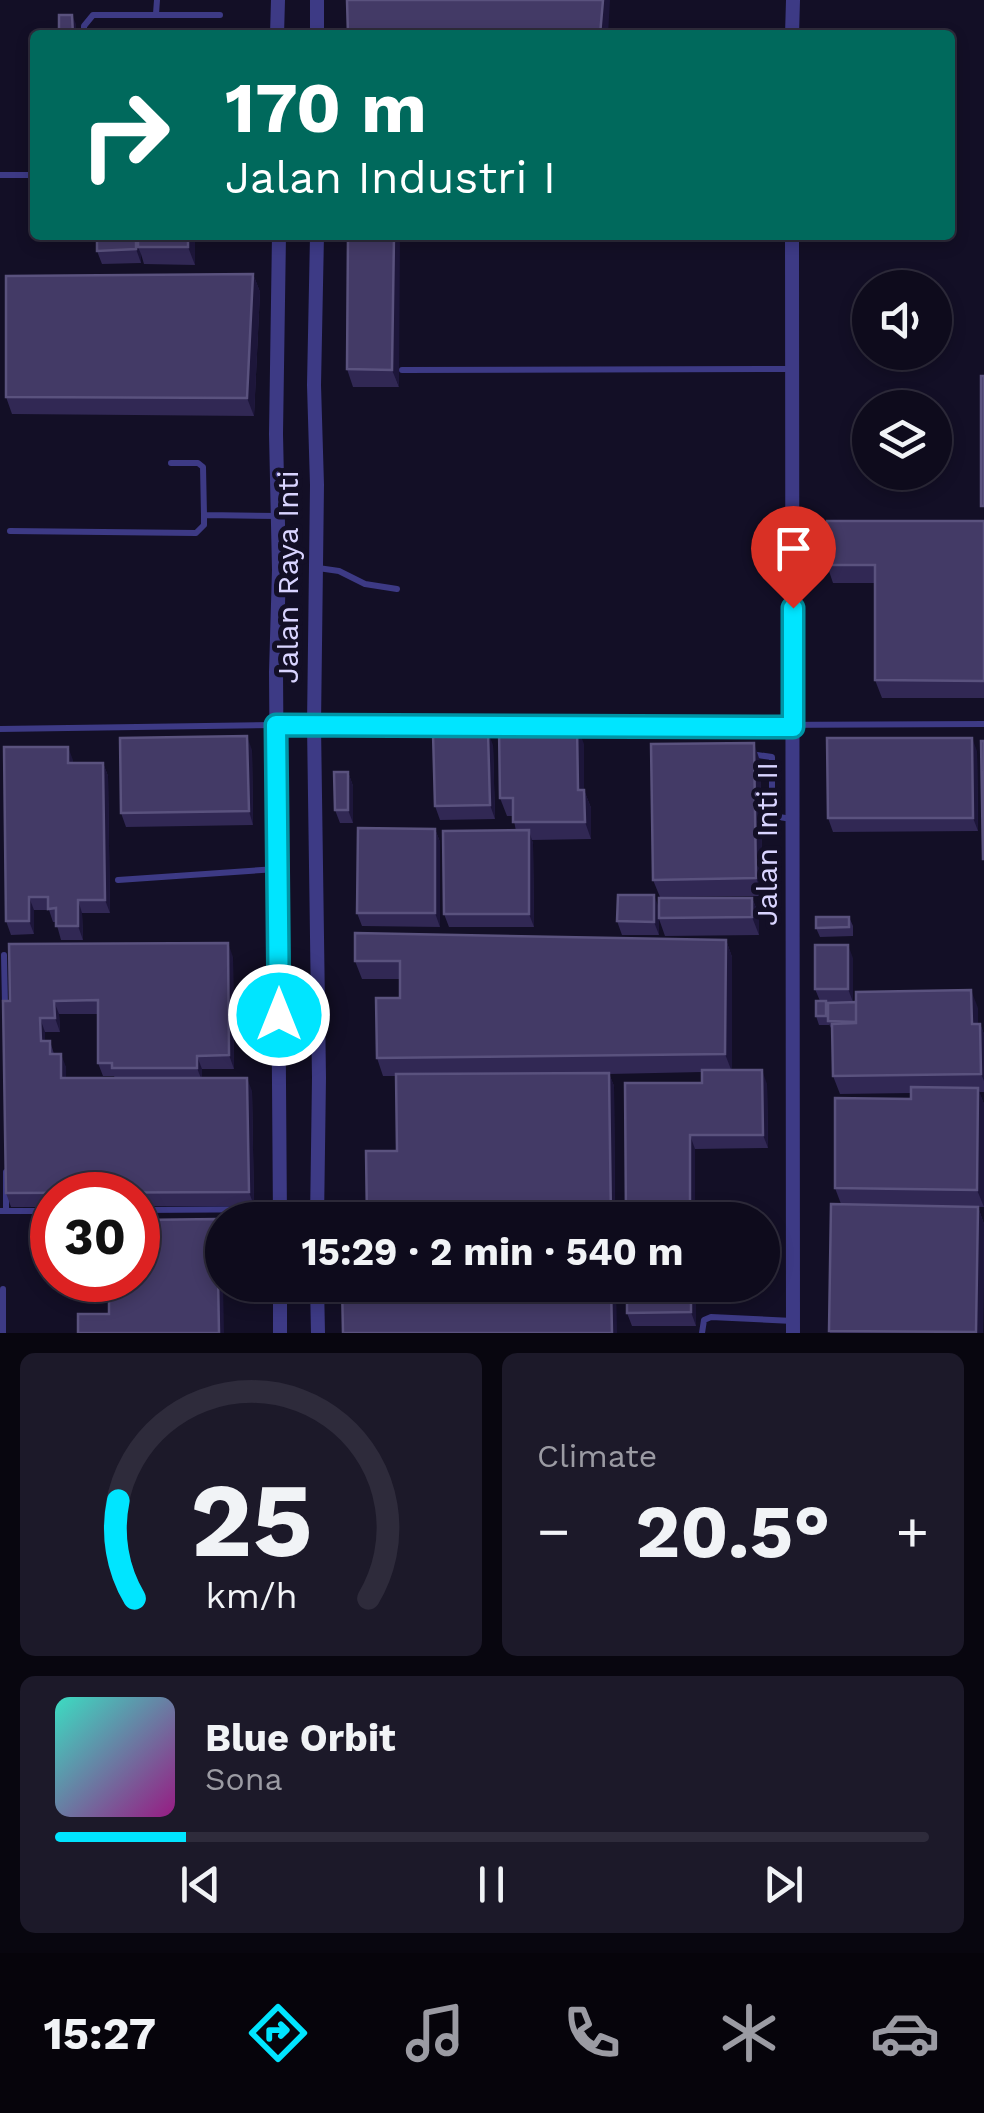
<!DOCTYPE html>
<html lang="en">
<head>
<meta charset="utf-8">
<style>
  :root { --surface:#0e0b1c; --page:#1c1929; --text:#f1f3f6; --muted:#9b9ba3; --line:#2e2b3b; --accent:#00e5ff }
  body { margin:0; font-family:"Work Sans",sans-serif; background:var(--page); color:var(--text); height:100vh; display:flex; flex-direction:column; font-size:38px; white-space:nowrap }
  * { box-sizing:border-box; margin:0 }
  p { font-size:32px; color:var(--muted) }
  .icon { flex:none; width:55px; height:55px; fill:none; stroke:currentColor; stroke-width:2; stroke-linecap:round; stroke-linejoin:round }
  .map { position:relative; height:1333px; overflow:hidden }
  .side { display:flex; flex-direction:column; gap:20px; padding:20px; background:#08060f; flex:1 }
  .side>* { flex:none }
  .top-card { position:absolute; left:30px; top:30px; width:925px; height:210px; border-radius:10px; box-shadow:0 5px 15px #0003,0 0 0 2px var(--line); background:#00695c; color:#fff; overflow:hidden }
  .fabs { position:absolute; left:852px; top:270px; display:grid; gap:20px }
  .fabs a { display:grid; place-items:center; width:100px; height:100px; border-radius:50%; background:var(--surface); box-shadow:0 5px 15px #0003,0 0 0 2px var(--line); font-size:50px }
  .speed { position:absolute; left:30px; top:1172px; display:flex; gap:20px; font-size:50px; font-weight:700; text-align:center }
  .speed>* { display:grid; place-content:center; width:130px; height:130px; border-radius:50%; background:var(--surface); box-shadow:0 5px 15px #0003,0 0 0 2px var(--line); line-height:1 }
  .speed .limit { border:15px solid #d22; background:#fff; color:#111 }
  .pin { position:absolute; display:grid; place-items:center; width:85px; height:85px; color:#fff; margin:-102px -42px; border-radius:50% 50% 50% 0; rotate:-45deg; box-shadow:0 0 10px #0007 }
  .pin .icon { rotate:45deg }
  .me { position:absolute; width:110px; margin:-55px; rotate:0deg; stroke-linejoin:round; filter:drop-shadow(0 0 8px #0008) }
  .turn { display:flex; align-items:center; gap:35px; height:210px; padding:0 30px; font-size:45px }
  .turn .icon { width:130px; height:130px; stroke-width:2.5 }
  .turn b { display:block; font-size:70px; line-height:85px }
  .big { font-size:75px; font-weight:700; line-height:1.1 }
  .side .widget { flex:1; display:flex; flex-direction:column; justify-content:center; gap:15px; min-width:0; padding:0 35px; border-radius:15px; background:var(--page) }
  .side .dial { align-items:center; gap:0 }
  .dial svg { height:260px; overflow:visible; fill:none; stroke:var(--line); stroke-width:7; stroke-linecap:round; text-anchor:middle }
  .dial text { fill:var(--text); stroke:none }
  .song { display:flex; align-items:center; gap:30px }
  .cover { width:120px; height:120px; border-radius:15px; background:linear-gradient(135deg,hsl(170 70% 55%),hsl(310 70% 35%)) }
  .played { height:10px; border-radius:5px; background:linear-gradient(90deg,var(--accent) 15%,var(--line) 15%) }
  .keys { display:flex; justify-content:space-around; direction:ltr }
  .heat { display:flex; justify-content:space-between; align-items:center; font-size:55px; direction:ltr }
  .side .tiles { flex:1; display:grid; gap:20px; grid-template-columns:1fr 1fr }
  .widget:last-child { grid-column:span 2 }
  .trip { position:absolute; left:205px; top:1202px; width:575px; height:100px; border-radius:50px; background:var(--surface); box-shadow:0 5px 15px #0003,0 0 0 2px var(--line); font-weight:700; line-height:100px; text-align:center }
  .dock { display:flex; height:160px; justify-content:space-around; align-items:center; background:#06040b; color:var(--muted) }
  .dock .icon { width:70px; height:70px }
  .dock .selected { color:var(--accent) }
  .dock b { font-size:45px; color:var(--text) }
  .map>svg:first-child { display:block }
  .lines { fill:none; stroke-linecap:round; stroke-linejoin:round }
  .lane { stroke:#3d3a85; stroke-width:6 }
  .street { stroke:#3d3a85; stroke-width:14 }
  .wall { fill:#312854; fill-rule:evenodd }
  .shaded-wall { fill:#1d163a }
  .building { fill:#433a66; stroke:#5a527e; stroke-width:2.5 }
  .route-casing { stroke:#0095a6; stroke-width:25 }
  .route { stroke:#00e5ff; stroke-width:18 }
  .labels { text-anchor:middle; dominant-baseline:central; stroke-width:10; stroke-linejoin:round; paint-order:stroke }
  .street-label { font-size:30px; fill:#d9d4ff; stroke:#130f26 }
</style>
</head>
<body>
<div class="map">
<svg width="984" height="1333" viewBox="0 0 984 1333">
  <rect width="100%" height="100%" fill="#130f26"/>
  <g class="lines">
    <!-- lane -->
    <path class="lane" d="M156,14L157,0
      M84,35V26L93,15H220
      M0,175H35
      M402,370L792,369
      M171,463H198L203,467L204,515L278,516
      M10,531L196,533L204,525V515
      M318,568L339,571L365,584L397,589
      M571,726L984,724
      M0,729L276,725L549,726
      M750,754L772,757V809L779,817L792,819
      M118,880L277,869
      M4,955L5,1005
      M6,1172V1211
      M138,1210L280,1209
      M0,1211H52
      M3,1289V1333
      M702,1333L704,1320L711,1317L793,1321"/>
    <!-- street -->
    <path class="street" d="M317,0V35
      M277,35L278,0
      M792,35L793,0
      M279,235L276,434L279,570L276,672L280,1220
      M792,235L793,1333
      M317,1220L319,1078L314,725L317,485L314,385L317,235
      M280,1285V1333
      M317,1285L318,1333"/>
  </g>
  <!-- wall -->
  <path class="wall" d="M97,235H195V265L144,264L141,254V263L102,264L97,251Z
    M348,235L399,387H353L347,369Z
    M253,274L260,292L254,416L12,414L6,397Z
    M984,521V698H882L875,680V583H833L827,565Z
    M584,744V790L591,808V839L532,840L533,844L534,927H449L444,914L516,831L513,816H507L500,798Z
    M493,745L495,819L440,820L435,806Z
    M252,750L253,825L126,827L121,813Z
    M977,751L978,831L833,832L828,818Z
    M73,760V763H103L108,776L110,913H82L83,940H61L56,922H53L49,910H34V934L11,935L6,921Z
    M760,761L763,896L660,897L653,880Z
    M348,772L353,786V823H340L335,810Z
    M435,829L440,842V927L362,926L357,913Z
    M752,898L759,915V935L665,936L659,919V935H622L617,921L659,907Z
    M849,917L853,926V936L820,937L816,928Z
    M726,940L732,957V1070L767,1084L768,1148L695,1149V1220H626L702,1083V1072L609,1074L614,1086L615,1220H367L397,1151L396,1076H383L377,1058L400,998V979H362L355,961Z
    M233,957L234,1069H202V1078L252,1091L254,1206H138V1195H52V1207H11L6,1193L10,1001ZM59,1014H98V1063L103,1076H114L115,1078H66V1067L54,1054L50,1041H45V1032H60Z
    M853,958V1002H826L828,1008H978V1024H980L984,1034V1092H979L984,1104V1207H974H978L984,1224L983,1333H830L829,1331L841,1204L835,1188L911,1099V1093L840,1094L833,1076L832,1030L829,1024V1025H819L816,1016L820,1001L815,989Z
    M696,1285V1326H632L627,1313Z"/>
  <!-- shaded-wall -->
  <path class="shaded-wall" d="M603,0H610L608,35H600Z
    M72,15L76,24V35H73Z
    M136,235H140L138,247L141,254V263L136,249Z
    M188,235H195V265L188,247Z
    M394,235H400L399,387L392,370Z
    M253,274L260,292L254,416L247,398Z
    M577,726L584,744V808L578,790Z
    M488,732L493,745L495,819L490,805Z
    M247,736L252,750L253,825L249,811Z
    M972,738L977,751L978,831L973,818Z
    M754,743L760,761L763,896L756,878Z
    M68,747L73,760V777L68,763Z
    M103,763L108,776L110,913L105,900Z
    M348,772L353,786V823L348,810Z
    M584,790L591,808V839L585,822Z
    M435,829L440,842V927L435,913Z
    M529,830L533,844L534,927L529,914Z
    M654,895L659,908V935L654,922Z
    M29,897L34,910V934L29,921Z
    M752,898L759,915V935L752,917Z
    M78,900L82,913L83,940L78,926Z
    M726,940L732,957V1072L725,1054Z
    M228,943L233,957L234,1069L229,1055Z
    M848,945L853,958V1002L848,989Z
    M971,990L978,1008V1042L972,1024Z
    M54,1001L59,1014L60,1032L55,1018Z
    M40,1018L45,1032V1054L41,1041Z
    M980,1024L984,1034V1081L981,1074Z
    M61,1054L66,1067V1092L61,1078Z
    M197,1056L202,1069V1081L197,1068Z
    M762,1070L767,1084L768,1148L763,1135Z
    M609,1073L614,1086L615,1220H611Z
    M247,1078L252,1091L254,1206L249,1192Z
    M978,1088L984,1104V1207L977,1190Z
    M690,1135L695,1149V1220H690Z
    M978,1207L984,1224L983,1333H976Z
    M217,1219L222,1233L224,1333H219Z
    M611,1285H616L617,1333H612Z
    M691,1285H696V1326L691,1312Z"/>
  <!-- building -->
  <path class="building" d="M347,0H603L600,35H348Z
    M59,15H72L73,35H59Z
    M97,235H136V249L97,251Z
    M138,235H188V247H138Z
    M348,235H394L392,370L347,369Z
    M253,274L247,398L6,397V276Z
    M981,376H984V506H981Z
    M827,521H984V681L875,680V565H827Z
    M577,726L578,790H584L585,822H513V798H500L499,727Z
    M488,732L490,805L435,806L433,733Z
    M247,736L249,811L121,813L120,738Z
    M827,738H972L973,818H828Z
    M981,741H984V859H983Z
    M754,743L756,878L653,880L651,744Z
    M4,747H68V763H103L105,900H78V926H56V908L48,909V897H29V921H6Z
    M334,772H348V810H335Z
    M358,828L435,829V913H357Z
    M529,830V914H444L443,831Z
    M618,895H654V922L617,921Z
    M659,898H752V917L659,918Z
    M816,917H849V927L816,928Z
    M355,933L726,940L725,1054L377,1058L376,998H400V961H355Z
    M228,943L229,1055L197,1056V1068H112V1063H98V1000L54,1001L55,1018H40L41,1041H50V1054H61V1078H247L249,1192L6,1193L3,1001H10L9,944Z
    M815,945H848V989H815Z
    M971,990L972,1024H980L981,1074L833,1076L832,1024L856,1023V992Z
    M816,1001H826V1016H816Z
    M856,1002V1022L828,1021V1003Z
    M702,1070H762L763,1135H690V1220H626L625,1083H702Z
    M609,1073L611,1220H367L366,1151H397L396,1074Z
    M911,1087L978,1088L977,1190L835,1188V1098L911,1099Z
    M831,1204L978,1207L976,1332L829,1331Z
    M217,1219L219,1333H78V1314H109V1280H138V1220Z
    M342,1285H611L612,1333H343Z
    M627,1285H691V1312L627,1313Z"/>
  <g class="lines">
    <defs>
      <path id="route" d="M279,1015L276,725L793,727V608"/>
    </defs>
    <!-- route casing -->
    <use href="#route" class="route-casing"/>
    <!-- route -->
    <use href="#route" class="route"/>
  </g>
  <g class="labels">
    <!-- street labels -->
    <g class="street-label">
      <text transform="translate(287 577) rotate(-90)">Jalan Raya Inti</text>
      <text transform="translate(766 844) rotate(-90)">Jalan Inti II</text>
    </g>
  </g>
</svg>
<div class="fabs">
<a><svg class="icon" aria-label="sound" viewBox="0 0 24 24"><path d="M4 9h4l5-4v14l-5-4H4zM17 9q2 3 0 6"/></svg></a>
<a><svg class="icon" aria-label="layers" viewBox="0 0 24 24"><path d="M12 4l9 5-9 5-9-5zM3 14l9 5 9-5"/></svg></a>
</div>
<div class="speed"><div class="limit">30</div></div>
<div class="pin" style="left:793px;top:608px;background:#d93025"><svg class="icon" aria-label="arrive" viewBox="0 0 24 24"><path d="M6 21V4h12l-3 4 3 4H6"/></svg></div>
<svg class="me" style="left:279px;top:1015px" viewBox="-20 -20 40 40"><circle r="17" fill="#00e5ff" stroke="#fff" stroke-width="3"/><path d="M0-11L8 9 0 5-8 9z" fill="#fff"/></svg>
<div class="trip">15:29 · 2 min · 540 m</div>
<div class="top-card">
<div class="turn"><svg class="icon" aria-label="right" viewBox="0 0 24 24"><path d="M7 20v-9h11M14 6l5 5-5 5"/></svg><div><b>170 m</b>Jalan Industri I</div></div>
</div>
</div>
<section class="side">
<div class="tiles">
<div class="widget dial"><svg viewBox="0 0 100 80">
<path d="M14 69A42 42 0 1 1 86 69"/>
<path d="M14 69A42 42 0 0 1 9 39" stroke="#00e5ff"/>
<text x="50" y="56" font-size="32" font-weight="700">25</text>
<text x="50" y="72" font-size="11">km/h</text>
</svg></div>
<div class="widget"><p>Climate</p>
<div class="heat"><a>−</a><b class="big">20.5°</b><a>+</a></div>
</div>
<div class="widget">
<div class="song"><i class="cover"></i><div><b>Blue Orbit</b><p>Sona</p></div></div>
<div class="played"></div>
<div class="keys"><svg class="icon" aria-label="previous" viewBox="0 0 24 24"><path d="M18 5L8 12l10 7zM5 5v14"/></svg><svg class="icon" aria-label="pause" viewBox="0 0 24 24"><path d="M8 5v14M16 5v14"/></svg><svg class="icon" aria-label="next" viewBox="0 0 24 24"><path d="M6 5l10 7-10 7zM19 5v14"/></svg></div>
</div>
</div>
</section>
<nav class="dock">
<b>15:27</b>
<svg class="icon selected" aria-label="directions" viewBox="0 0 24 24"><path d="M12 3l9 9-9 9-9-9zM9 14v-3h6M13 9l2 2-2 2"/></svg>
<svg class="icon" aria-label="music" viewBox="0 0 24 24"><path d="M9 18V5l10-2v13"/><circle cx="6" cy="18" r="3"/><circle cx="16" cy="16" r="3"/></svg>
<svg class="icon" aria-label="phone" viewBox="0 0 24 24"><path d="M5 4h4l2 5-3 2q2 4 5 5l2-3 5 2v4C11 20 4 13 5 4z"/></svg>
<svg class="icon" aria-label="climate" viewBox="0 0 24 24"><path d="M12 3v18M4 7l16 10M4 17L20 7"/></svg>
<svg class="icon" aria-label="car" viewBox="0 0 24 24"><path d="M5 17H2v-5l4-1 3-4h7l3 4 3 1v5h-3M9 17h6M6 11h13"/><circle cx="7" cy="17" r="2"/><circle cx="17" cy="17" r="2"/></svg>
</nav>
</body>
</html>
